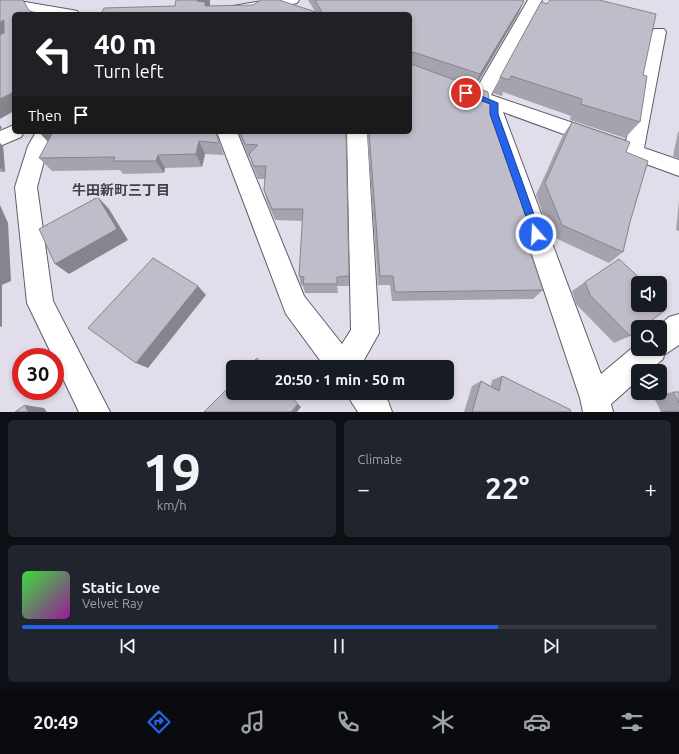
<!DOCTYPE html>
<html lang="en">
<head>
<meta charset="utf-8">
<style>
  :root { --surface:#171b24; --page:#20242c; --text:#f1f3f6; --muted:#9ea1a6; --line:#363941; --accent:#2563eb }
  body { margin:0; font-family:Ubuntu,"Noto Sans JP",sans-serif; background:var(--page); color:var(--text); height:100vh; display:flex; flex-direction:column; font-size:15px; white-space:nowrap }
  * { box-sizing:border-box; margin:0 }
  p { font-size:13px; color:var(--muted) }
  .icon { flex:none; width:22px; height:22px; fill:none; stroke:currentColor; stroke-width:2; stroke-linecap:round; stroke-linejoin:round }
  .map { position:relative; height:412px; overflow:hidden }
  .sheet { display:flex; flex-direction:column; gap:8px; padding:8px; background:#0d0f14; flex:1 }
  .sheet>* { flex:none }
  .hud { position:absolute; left:12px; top:12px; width:400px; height:122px; border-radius:6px; box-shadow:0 2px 6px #0003; background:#202124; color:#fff; overflow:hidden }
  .fabs { position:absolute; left:631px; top:276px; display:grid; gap:8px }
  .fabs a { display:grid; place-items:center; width:36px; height:36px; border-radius:6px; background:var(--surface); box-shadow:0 2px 6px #0003; font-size:20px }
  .speed { position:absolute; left:12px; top:348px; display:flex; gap:8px; font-size:20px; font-weight:700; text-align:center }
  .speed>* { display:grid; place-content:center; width:52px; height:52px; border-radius:50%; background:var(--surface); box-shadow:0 2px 6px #0003; line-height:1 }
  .speed .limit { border:6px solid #d22; background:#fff; color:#111 }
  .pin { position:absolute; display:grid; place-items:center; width:34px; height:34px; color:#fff; margin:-17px; border:2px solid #fff; border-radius:50%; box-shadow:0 1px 4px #0007 }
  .me { position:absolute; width:44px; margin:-22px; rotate:341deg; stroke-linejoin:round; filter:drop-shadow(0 0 3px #0008) }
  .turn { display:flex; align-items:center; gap:14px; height:84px; padding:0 16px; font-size:18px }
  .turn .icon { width:52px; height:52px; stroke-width:2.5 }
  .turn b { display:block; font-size:28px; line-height:34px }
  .then { display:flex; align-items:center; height:38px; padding:0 16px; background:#0003; gap:8px; font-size:15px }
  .big { font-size:30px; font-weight:600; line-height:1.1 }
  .sheet .card { flex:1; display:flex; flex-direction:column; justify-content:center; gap:6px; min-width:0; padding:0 14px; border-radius:6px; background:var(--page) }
  .sheet .dial { align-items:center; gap:0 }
  .dial b { font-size:52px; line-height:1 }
  .song { display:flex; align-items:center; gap:12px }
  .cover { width:48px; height:48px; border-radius:6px; background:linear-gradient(135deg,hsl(120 70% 55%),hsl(300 70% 35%)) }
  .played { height:4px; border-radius:2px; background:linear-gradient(90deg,var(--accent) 75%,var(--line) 75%) }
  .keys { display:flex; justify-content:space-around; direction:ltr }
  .heat { display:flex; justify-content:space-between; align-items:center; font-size:22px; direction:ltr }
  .sheet .tiles { flex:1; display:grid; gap:8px; grid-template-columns:1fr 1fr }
  .card:last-child { grid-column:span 2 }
  .trip { position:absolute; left:226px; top:360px; width:228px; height:40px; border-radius:6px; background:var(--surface); box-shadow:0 2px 6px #0003; font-weight:600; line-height:40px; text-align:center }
  .dock { display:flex; height:64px; justify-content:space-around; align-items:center; background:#090b0e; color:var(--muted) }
  .dock .icon { width:28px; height:28px }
  .dock .selected { color:var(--accent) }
  .dock b { font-size:18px; color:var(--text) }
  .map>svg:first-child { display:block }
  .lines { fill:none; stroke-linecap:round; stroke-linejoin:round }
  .street-casing { stroke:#5f5c68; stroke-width:2 }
  .street { fill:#fff; fill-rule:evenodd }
  .wall { fill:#a5a3ae }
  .shaded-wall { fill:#86848d }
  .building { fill:#c0bdca; stroke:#86848d }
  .route { fill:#2563eb; stroke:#184099 }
  .labels { text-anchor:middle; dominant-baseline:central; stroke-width:3.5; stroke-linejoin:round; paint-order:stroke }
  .neighbourhood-label { font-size:14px; font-weight:bold; fill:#44414c; stroke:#e1ddeb }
</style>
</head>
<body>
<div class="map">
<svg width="679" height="412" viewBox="0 0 679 412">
  <rect width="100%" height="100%" fill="#e1ddeb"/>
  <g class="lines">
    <defs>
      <path id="street" d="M0,0H13L72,10L77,11L79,14H47L0,6Z
        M268,0H299L297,3L292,4L235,14H203L205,11L210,10Z
        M528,0H542L491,95L626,141L652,32L654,29H664L666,32L644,148L679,160V176L503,112L601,374L638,343V349H660V327H658L669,317L679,314V345L664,355L663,359L649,371H638V380L611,404L613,412H583L580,398L485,114V106L474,102L471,98Z
        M14,125V132H24L21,137L0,146V131Z
        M36,132H56L48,146L37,187L53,301L110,412H79L55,362V357H53L27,303L15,187L28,146Z
        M217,132H237L304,296L342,344L351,330L347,132H367L379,333L360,367H325L286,314Z
        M347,393H381L388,401L392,412H358L352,403Z"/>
    </defs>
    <!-- street casing -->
    <use href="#street" class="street-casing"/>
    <!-- street -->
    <use href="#street" class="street"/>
  </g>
  <!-- wall -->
  <path class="wall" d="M308,0H521L524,1L518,14L475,87L457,81L489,101L528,210L527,212L535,234L527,242L543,290L533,299L392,301L390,285H378L367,132H410L101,14L210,6L315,11Z
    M547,4L643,75L640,122L625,138L570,120L571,116L503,92L502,96L493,93L500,77Z
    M572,122L626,152L630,222L623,252L609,263L551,236L536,195L563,135Z
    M679,131V159L673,156L678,132Z
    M39,132H216L224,155L205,154L202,167L165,168L164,173L123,174L120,170L52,171L39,158L48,142Z
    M238,132H346L349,276V286H337L338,293H305L303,286L301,285L299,276L303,221L275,220L267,201L264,190L265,179H258L253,167L250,157H249Z
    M0,143L3,146L5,172H0Z
    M679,200V231L676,230Z
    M585,282L630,336L614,343L576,304L572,291Z
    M502,376L570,412H464L472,386L481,381L491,386L492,380Z
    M673,392H679V412H661L653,396Z"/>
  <!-- shaded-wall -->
  <path class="shaded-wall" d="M198,0H210V9L197,1Z
    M524,1L518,14L475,87L480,74Z
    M4,20L14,33L0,39V22Z
    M413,52L410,66L411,53Z
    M14,92V111L0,119V99Z
    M0,125L2,128L0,130Z
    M39,132H66L51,145Z
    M199,141L205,154L202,167L196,154Z
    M0,143L3,146L5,172L0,168Z
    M158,155L165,168L164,173L156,161Z
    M98,197L109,209L128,240L69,274L55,264Z
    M0,205L8,223L11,281L2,285V326L0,327Z
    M198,286L206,295L148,368L136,363Z
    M298,404L301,407L297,412H291Z
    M25,405L44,408L47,412H28Z"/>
  <!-- building -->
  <path class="building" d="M0,0H23L28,9L34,14H14V92L0,99V35L4,33V20L0,22Z
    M176,0H198L197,1L205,2V6L253,5L261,0H279L322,14H101L104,8L175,6Z
    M315,0H521L524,1L480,74L413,52L411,53V64L488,92L489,101L528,210L526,209L535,234H524L543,290L395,292L393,276H380L369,132H410V14H323Z
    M550,0H599L656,14L643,75L647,76L640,122L581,104L582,99L511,76L509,80L500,77L541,2L547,4Z
    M572,122L630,142L626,152L648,161L630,222L623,252L562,225L545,183Z
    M53,132H216L219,143L199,141L196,154L158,155L156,161H113L115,157L39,158Z
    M240,132H346L349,276L337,277V284H303L304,277L299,276L303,209H272L264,190L266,166H254L249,154L258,145L245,144Z
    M98,197L117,229L55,264L39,229Z
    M153,258L198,286L136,363L88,328Z
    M619,259L645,283H638V305H658L664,311L643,327H638V330L630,336L590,295L585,282Z
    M257,358L264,367H248Z
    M502,376L571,410L570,412H472L481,381L499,391Z
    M233,383V393H288L298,404L291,412H204Z
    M673,392H679V403Z
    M25,405L28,412H15Z
    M679,411V412H661Z"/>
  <!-- route -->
  <path class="route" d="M464,91H469L498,103V114L541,234L540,237L536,238L532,234L490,114V104L464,94Z"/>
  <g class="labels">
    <!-- neighbourhood labels -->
    <g class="neighbourhood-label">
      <text x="121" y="190">牛田新町三丁目</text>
    </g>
  </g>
</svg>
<div class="fabs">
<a><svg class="icon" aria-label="sound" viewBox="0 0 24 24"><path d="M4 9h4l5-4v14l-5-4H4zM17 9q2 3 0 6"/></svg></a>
<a><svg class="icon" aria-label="search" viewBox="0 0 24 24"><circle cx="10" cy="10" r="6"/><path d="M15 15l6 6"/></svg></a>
<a><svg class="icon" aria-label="layers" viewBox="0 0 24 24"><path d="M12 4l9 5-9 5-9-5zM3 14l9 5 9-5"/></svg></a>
</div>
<div class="speed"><div class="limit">30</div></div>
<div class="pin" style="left:466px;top:93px;background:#d93025"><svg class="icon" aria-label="arrive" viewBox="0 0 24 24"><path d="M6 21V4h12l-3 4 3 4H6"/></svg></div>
<svg class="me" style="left:536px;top:234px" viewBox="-20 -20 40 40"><circle r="17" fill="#2563eb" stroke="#fff" stroke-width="3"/><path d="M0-11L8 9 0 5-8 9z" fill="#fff"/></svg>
<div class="trip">20:50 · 1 min · 50 m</div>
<div class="hud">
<div class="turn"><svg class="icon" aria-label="left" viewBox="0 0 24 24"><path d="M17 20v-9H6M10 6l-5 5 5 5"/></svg><div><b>40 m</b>Turn left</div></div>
<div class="then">Then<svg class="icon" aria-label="arrive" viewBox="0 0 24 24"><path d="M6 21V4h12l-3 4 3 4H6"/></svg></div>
</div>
</div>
<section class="sheet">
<div class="tiles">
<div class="card dial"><b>19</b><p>km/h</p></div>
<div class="card"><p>Climate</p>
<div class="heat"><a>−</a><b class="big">22°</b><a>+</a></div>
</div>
<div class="card">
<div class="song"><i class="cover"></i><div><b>Static Love</b><p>Velvet Ray</p></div></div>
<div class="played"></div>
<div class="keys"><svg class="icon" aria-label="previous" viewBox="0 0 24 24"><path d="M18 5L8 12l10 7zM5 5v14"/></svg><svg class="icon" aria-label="pause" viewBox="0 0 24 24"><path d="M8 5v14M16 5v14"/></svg><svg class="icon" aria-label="next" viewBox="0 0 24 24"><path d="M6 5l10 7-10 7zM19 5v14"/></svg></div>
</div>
</div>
</section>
<nav class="dock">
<b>20:49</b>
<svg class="icon selected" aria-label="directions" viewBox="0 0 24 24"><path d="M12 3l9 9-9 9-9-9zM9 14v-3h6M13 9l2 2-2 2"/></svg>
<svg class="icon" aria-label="music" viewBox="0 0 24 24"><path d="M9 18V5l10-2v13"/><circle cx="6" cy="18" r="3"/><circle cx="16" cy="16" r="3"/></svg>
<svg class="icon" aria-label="phone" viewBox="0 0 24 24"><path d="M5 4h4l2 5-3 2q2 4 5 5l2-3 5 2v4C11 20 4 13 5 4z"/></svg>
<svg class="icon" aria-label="climate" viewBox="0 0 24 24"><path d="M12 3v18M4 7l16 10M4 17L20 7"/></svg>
<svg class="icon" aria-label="car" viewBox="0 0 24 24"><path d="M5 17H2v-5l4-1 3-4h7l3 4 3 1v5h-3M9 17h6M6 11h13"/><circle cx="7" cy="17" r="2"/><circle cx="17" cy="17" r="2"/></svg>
<svg class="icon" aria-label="filters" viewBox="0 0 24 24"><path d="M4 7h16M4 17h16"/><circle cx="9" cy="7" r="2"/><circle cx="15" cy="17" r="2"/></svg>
</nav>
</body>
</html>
